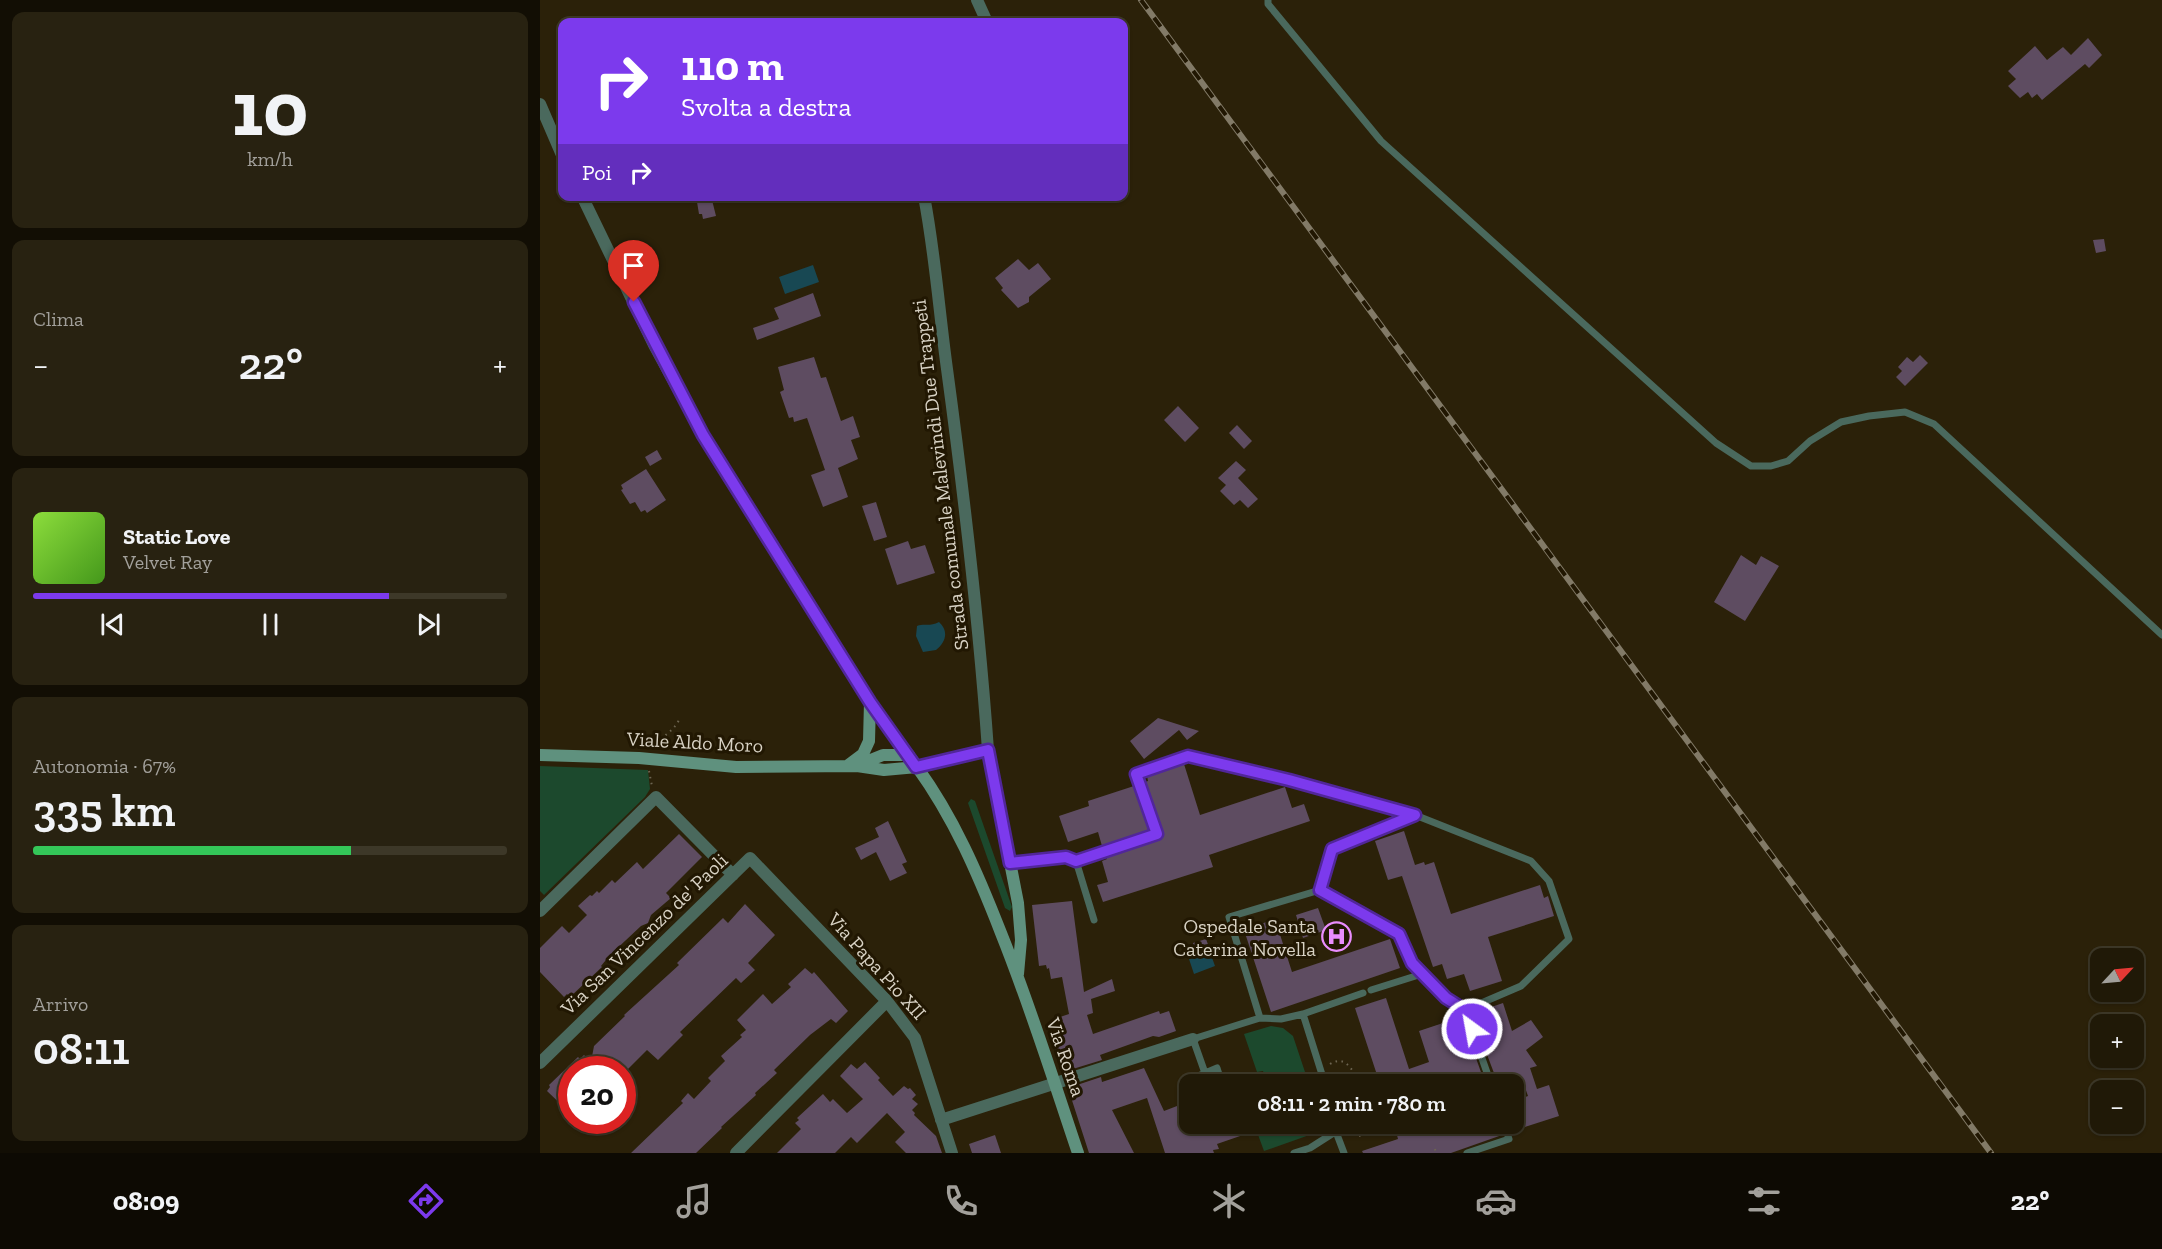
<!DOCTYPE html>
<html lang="it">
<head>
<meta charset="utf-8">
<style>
  :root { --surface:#201907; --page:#282211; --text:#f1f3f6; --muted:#a2a09b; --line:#3d3828; --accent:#7c3aed }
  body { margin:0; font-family:"Zilla Slab",serif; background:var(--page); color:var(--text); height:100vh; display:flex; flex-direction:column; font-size:22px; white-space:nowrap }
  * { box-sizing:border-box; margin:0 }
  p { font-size:20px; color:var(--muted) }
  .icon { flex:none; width:33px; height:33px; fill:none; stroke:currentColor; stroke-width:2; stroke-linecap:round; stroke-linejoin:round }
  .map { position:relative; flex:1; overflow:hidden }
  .sheet { display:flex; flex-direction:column; gap:12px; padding:12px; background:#120e04; width:540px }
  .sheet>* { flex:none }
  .guide { position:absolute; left:18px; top:18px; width:570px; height:183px; border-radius:12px; box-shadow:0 2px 4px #0004,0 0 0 2px var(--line); background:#7c3aed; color:#fff; overflow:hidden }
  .needle { width:39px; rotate:64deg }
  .controls { position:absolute; left:1550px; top:948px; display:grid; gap:12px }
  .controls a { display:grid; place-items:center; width:54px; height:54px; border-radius:12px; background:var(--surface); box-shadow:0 2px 4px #0004,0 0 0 2px var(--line); font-size:30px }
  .speed { position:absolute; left:18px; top:1056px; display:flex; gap:12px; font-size:30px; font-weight:700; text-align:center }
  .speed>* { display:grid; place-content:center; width:78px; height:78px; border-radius:50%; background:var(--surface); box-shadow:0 2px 4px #0004,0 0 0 2px var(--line); line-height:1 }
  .speed .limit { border:9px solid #d22; background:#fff; color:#111 }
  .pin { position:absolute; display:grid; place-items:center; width:51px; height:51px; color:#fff; margin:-62px -26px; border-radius:50% 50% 50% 0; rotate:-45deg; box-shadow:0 0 6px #0007 }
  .pin .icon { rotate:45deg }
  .me { position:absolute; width:66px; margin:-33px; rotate:328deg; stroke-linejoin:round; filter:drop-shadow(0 0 4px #0008) }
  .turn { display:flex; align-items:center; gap:21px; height:126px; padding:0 24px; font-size:27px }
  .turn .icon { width:78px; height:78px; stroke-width:2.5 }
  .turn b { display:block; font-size:42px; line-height:51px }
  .then { display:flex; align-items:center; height:57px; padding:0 24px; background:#0003; gap:12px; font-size:22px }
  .big { font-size:45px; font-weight:600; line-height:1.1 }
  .sheet .card { flex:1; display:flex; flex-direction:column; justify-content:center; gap:9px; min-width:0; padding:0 21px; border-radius:12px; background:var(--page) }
  .sheet .dial { align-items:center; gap:0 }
  .dial b { font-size:78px; line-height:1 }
  .song { display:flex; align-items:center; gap:18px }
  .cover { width:72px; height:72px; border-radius:9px; background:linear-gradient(135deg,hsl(90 70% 55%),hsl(100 70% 35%)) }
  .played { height:6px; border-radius:3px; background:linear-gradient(90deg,var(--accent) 75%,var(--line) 75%) }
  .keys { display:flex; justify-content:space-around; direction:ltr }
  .heat { display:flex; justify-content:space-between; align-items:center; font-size:33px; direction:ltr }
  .charge { height:9px; border-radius:4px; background:linear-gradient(90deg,#34c759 67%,var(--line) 0) }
  .trip { position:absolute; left:639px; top:1074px; width:345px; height:60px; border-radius:12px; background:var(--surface); box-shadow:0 2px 4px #0004,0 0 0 2px var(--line); font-weight:600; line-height:60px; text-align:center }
  .menu { display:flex; height:96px; justify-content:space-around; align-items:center; background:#0d0a03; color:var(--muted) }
  .menu .icon { width:42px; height:42px }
  .menu .active { color:var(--accent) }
  .menu b { font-size:27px; color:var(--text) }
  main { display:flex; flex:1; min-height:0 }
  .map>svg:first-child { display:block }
  .green { fill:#1c492d }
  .water { fill:#184853 }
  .building { fill:#5e4c61 }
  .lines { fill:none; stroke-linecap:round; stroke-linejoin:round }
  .path { stroke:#6d6551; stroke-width:2; stroke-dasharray:1.5 4.5; stroke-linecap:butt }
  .lane { stroke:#4a695d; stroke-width:7 }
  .street { stroke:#4a695d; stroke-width:12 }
  .secondary { stroke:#5f917e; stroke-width:12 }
  .rail-casing { stroke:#827a67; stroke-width:6 }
  .rail { stroke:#211702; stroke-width:4; stroke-dasharray:11; stroke-linecap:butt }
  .route-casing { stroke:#51269a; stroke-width:15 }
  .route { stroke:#7c3aed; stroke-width:10 }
  .labels { text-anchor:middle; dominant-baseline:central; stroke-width:6; stroke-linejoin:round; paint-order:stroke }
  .street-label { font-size:20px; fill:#d8d2c4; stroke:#211702 }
  .poi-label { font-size:20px; fill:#d8d2c4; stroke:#211702; text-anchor:end }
</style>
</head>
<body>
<main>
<section class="sheet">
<div class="card dial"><b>10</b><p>km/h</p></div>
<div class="card"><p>Clima</p>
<div class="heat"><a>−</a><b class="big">22°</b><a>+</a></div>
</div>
<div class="card">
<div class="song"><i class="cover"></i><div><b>Static Love</b><p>Velvet Ray</p></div></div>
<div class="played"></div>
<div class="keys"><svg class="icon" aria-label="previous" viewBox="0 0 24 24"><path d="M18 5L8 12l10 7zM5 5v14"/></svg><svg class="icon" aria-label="pause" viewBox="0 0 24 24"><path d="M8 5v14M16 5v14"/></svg><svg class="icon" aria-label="next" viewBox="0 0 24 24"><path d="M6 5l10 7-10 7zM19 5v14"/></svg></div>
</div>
<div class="card"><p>Autonomia · 67%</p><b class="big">335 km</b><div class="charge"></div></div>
<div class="card"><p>Arrivo</p><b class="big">08:11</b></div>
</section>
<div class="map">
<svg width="1622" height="1153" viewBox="0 0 1622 1153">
  <rect width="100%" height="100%" fill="#2b2109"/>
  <!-- green -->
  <path class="green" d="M0,766L108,770L110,789L105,797L4,895L0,891Z
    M431,799L435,801L472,907L470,911L465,908L428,803Z
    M731,1026L743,1028L753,1036L769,1084H728L723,1071L717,1072L704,1034Z
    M740,1124H780V1128L775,1133L724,1151L717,1132Z"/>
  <!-- water -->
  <path class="water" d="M273,265L279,282L245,294L239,277Z
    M399,622C409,631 406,642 396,650L383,652L376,636L377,626C384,623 390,627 399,622Z
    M670,952L675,966L654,974L649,959Z"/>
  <!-- building -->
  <path class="building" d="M1548,38L1562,55L1549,68L1545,64L1502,100L1497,94L1492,98L1488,92L1480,98L1468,86L1476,79L1468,71L1495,46L1507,60L1523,47L1531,55Z
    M156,196H171L176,216L163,219L162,214H159Z
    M1564,239L1566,251L1556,253L1553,240Z
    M478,259L489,270L498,263L511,279L489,297V302L478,308L461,290L463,288L455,278Z
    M273,293L281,316L217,340L213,328L239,319L234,308Z
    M1380,355L1388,363L1365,386L1356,377L1362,371L1358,367L1367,357L1373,362Z
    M274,357L281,378L286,377L301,421L313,416L320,437L311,440L318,459L298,468L308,497L283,507L271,475L285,470L267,418L254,422L253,417L249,418L240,392L244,390L238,367Z
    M638,406L659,428L645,442L624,420Z
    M697,425L712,441L704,449L689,433Z
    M117,450L122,459L110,466L105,457Z
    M696,461L706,470L698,478L718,499L708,508L700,500L694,505L680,491L686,485L678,478Z
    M106,469L126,500L107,513L105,510L101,512L95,502L90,504L81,490L83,489L81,485Z
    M336,502L347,537L334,541L322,506Z
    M368,541L371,549L385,545L395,573L357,585L345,549Z
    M1201,555L1216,565L1221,556L1239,566L1205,621L1174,602Z
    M618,718L659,731L647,740L639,730L604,759L590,741Z
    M644,764L660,815L745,787L752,808L764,804L770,821L669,855L673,867L563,902L557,885L568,882L562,861L567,859L566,857L619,839L622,836L605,782L608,781L607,776Z
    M594,786L610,830L562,846L558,832L528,842L519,816L549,806L548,801Z
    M348,821L367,862L362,864L367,873L350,881L336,852L321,860L315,848L339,837L335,828Z
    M864,831L875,865L884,862L885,865L894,862L911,914L1000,885L1004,898L1008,896L1014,916L948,937L962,981L930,991L924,974L907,979L902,964L893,967L862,876L848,880L835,841Z
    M139,834L162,857L126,893L131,898L111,915L108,923L101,926L70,955L61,966L62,967L30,997L27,994L24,997L0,972V948L22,926L29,933L47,915L38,906L50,895L52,896L57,891L59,893L72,880L75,883L97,862L103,869Z
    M532,901L544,992L572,979L575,991L551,999L553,1013L547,1015L553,1034L619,1011L620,1014L629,1011L636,1031L619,1037L613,1036L560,1055L562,1060L523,1072L510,1033L515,1032L513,1026L515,1025L514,1019L529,1014L522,977L511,979L509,968L507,969L506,965L499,966L492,905Z
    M205,904L235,935L208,963L215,970L201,983L196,978L140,1032L143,1035L118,1060L107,1050L86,1071L84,1069L32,1070V1115L7,1091L10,1087L9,1085L38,1057L40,1059L44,1055L51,1062L54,1046L85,1016L84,1015L139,965L137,963L183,918L188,923Z
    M778,908L786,930L763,938L756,915Z
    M735,919L752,972L850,939L860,968L731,1012L704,930Z
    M666,939L670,950L656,955L653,943Z
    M265,968L272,974L274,972L308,1011L296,1023L291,1019L270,1035L234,1070L237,1073L215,1093L216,1095L181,1127L182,1128L156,1153H91L143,1103L141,1101L148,1093L154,1099L171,1081L168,1078L185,1061L181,1056L202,1037L200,1035L206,1030L197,1020L223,994L232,1004L251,987L248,984Z
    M846,998L869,1069L889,1062L879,1031L912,1020L922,1051L932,1047L942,1075L911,1084H840L815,1008Z
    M963,1003L972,1031L991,1020L1003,1037L986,1050L997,1066L990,1068L997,1089L1009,1085L1019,1116L972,1131L970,1124H974V1101L988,1096L982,1079L966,1077L957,1081L943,1044L944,1043L934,1013Z
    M325,1062L340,1078L338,1080L353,1096L364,1086L368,1089L370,1088L376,1095L372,1099L378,1104L372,1110L375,1113L374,1115L396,1136L402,1153H366L355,1142L365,1132L347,1113L317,1143L311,1137L295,1153H237L261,1129L255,1123L259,1120L257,1118L283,1094L290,1102L293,1099L307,1113L323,1099L300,1076L311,1064L317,1069Z
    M604,1068L624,1111L637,1106L643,1124H728L729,1126L677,1144L679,1149L673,1150L674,1153H625L607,1098L572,1110L594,1153H549L528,1088L561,1077L562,1082Z
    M854,1124H896L897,1126L907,1124H958L962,1135L911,1153H823L822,1151L858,1139Z
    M455,1135L461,1153H432L429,1144Z"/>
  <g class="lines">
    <!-- path -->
    <path class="path" d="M112,747C121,737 133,732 139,720
      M109,771L112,786
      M790,1064C807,1054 813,1072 820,1084
      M843,1124L845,1127L854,1124
      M819,1136L845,1127
      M895,1149L896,1153"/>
    <!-- lane -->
    <path class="lane" d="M728,0V4L841,141L1176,443L1211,466H1231L1248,461L1270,441L1301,422L1329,416L1365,412L1394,424L1622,635
      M470,863L526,857L536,861
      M780,890L792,849L875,815L991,861L1009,881L1029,939L981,986L925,1010
      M554,920L536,861L617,834L596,774L648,756L749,780L875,815
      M831,990L882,974L906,998L925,1010L951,1084
      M763,1014L823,993
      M720,1018L689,917L780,890L859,935L871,963L882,974
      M665,1073L653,1039L720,1018L741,1019L763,1014L785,1084
      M650,1099L644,1082L677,1068L682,1084
      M793,1124L804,1153
      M754,1153L770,1148L795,1132
      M927,1153L969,1139L964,1124"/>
    <!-- street -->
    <path class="street" d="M437,0L447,22
      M0,104L22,155
      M42,196L114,345L163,435L330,702L373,761
      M384,196C395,253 399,311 407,369C424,495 439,623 448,750
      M0,911L116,797L193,875
      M0,1063L210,858L347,1001L375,1038L412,1153
      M401,1120L653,1039
      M196,1153L347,1001"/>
    <!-- secondary -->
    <path class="secondary" d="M0,755L99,758L196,767L317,766L344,770L377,767L448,750L478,903L481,940L478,974
      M318,765L343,755H369
      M307,766L323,754L329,741L330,702
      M377,767C414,818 438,874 461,933C490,1005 513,1079 538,1153"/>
    <defs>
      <path id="rail" d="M601,0L1451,1153"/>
    </defs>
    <!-- rail casing -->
    <use href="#rail" class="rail-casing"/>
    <!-- rail -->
    <use href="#rail" class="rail"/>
  </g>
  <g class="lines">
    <defs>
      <path id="route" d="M94,302L163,435L330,702L376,767L448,750L470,863L526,857L536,861L617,834L596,774L648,756L749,780L875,815L792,849L780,890L859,934L872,963L906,998L925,1010L932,1029"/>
    </defs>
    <!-- route casing -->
    <use href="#route" class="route-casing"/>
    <!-- route -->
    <use href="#route" class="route"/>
  </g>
  <!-- icons -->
  <defs>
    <symbol id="hospital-ring" viewBox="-11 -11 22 22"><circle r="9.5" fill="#211702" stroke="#e98dfe" stroke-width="1.5"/><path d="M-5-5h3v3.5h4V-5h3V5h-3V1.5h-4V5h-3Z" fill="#e98dfe"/></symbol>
  </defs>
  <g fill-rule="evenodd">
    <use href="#hospital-ring" x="780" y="920" width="33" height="33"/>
  </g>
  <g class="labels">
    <!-- street labels -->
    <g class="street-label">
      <text transform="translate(400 475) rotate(-97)">Strada comunale Malevindi Due Trappeti</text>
      <text transform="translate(155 742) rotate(3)">Viale Aldo Moro</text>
      <text transform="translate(104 934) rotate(-44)">Via San Vincenzo de' Paoli</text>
      <text transform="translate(337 966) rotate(48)">Via Papa Pio XII</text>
      <text transform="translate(526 1057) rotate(71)">Via Roma</text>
    </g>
    <!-- poi labels -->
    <g class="poi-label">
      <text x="776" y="926">Ospedale Santa<tspan x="776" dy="23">Caterina Novella</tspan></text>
    </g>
  </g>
</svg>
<div class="controls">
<a><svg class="needle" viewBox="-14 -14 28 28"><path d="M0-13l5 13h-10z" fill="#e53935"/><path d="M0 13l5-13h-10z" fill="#a2a09b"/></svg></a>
<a>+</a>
<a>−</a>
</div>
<div class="speed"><div class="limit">20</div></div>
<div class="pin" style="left:94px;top:302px;background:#d93025"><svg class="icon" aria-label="arrive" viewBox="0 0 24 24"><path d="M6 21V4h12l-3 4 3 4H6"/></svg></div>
<svg class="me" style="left:932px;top:1029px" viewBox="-20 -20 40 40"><circle r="17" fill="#7c3aed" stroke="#fff" stroke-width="3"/><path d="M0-11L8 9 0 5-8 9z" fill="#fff"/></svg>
<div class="trip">08:11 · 2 min · 780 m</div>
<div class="guide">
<div class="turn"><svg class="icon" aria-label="right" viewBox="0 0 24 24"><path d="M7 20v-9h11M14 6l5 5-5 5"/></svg><div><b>110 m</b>Svolta a destra</div></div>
<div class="then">Poi<svg class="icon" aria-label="right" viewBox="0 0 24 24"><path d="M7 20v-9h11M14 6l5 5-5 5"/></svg></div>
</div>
</div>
</main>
<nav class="menu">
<b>08:09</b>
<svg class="icon active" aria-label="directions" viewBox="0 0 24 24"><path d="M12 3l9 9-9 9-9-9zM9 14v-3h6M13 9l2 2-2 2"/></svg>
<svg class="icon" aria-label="music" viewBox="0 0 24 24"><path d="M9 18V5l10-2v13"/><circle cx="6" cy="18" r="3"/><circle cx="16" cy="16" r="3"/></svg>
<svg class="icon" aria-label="phone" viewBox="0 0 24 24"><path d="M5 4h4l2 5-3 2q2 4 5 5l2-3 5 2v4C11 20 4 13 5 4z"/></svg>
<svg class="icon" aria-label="climate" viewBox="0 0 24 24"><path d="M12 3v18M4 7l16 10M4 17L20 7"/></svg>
<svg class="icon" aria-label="car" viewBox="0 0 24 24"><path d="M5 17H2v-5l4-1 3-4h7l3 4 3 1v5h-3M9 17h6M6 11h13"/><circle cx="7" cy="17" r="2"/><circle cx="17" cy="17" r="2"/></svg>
<svg class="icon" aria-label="filters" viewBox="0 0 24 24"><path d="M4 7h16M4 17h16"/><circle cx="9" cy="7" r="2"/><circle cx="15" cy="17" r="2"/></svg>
<b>22°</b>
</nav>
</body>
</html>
